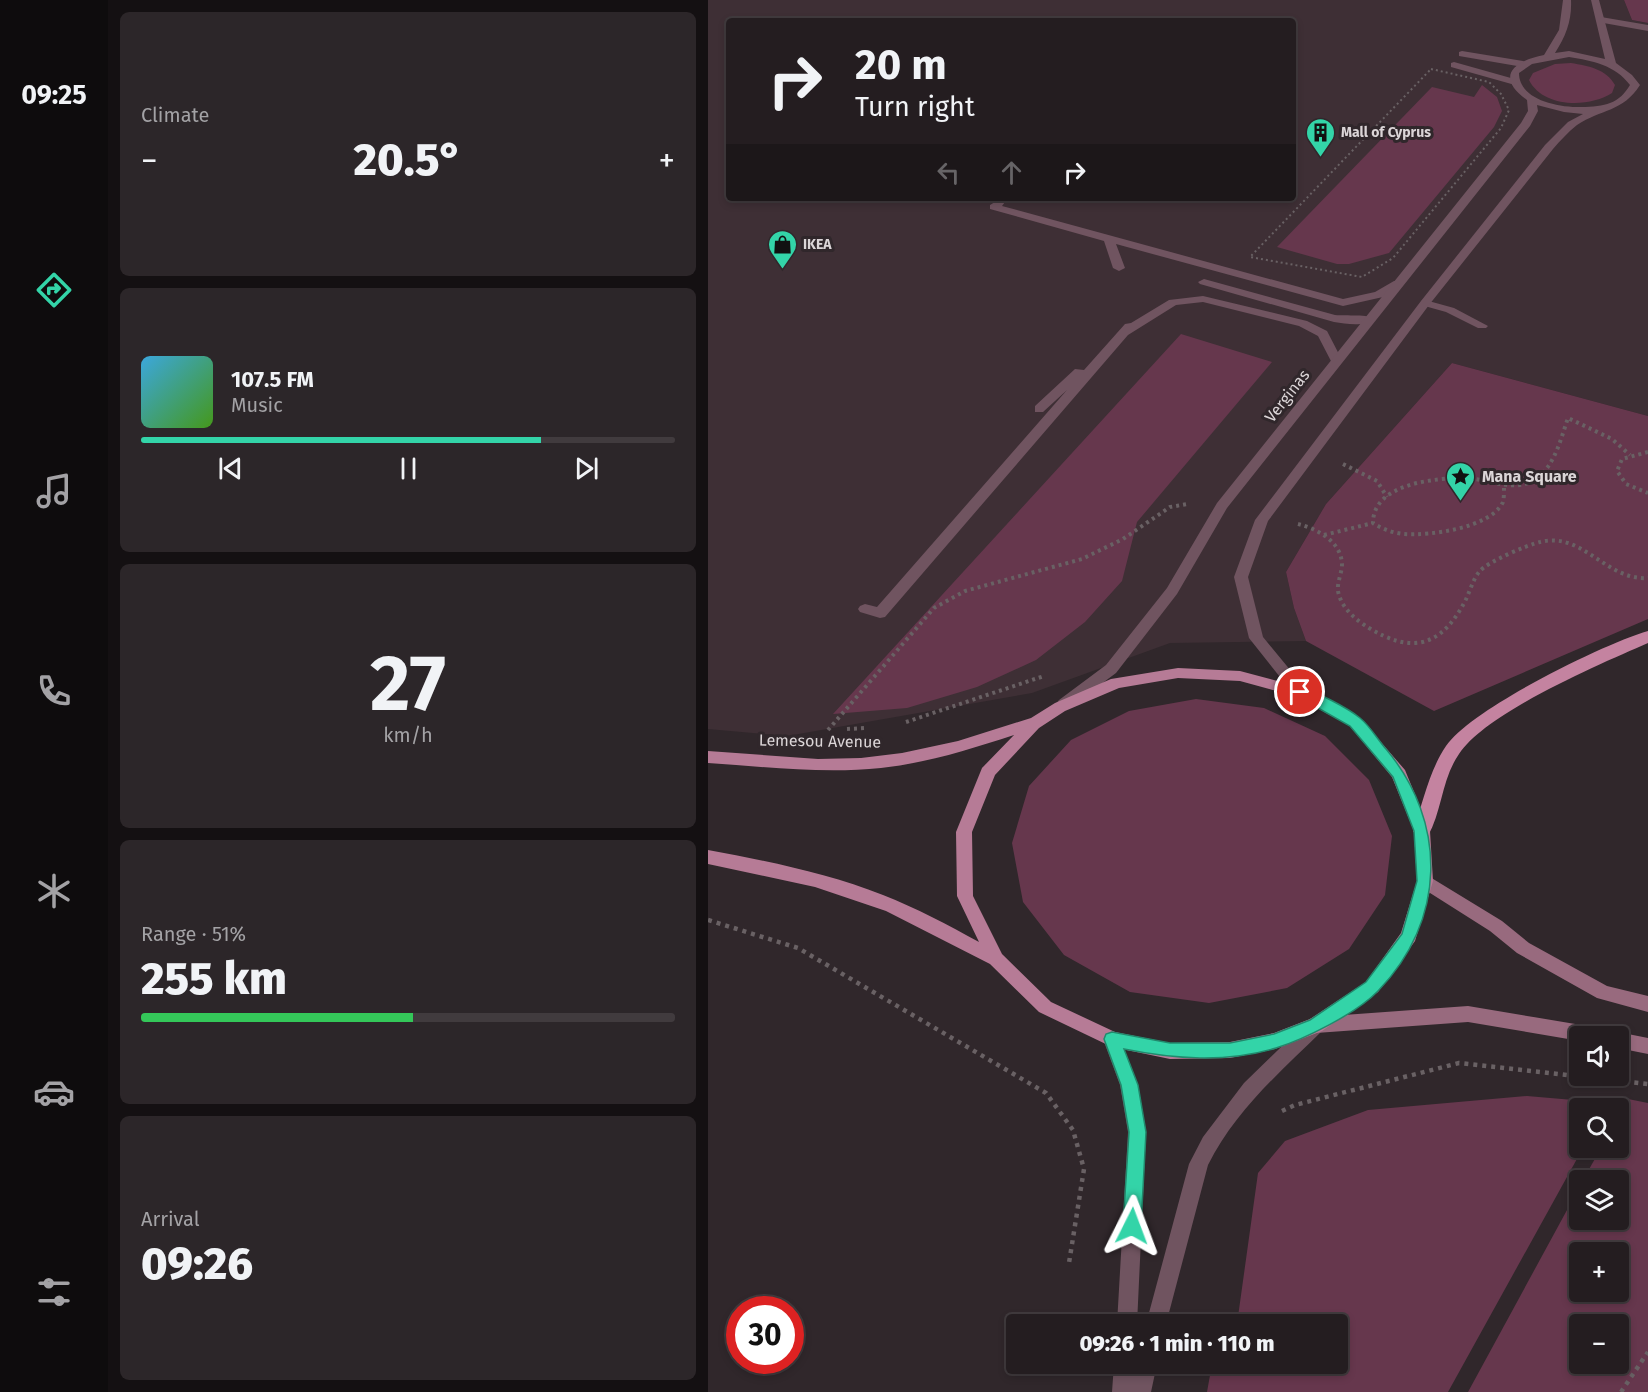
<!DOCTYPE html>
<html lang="en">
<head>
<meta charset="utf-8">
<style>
  :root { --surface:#241d20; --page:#2c2629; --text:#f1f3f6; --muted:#a3a2a5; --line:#413b3e; --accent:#33d4a8 }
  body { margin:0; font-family:"Fira Sans",sans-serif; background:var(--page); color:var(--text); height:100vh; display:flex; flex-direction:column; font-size:22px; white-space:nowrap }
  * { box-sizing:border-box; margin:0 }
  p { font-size:20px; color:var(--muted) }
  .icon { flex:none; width:33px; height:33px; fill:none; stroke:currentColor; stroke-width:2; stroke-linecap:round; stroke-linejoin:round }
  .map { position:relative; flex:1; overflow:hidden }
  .details { display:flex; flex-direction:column; gap:12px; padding:12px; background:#141012; width:600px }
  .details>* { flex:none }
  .banner { position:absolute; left:18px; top:18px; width:570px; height:183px; border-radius:6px; box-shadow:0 3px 9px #0003,0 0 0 2px var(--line); background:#241d20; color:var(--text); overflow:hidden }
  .tools { position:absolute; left:861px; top:1026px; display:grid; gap:12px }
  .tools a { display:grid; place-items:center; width:60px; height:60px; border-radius:6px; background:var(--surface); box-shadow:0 3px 9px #0003,0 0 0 2px var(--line); font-size:30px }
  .speed { position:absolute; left:18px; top:1296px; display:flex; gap:12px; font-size:30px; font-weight:700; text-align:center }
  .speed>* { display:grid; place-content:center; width:78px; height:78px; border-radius:50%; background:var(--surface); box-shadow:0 3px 9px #0003,0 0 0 2px var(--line); line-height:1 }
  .speed .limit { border:9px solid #d22; background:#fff; color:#111 }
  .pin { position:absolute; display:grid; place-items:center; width:51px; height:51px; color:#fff; margin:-26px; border:3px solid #fff; border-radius:50%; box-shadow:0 2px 6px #0007 }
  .me { position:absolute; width:66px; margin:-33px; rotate:3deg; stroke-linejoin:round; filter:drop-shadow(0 0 4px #0008) }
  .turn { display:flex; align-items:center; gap:21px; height:126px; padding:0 30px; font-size:27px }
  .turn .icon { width:78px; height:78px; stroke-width:2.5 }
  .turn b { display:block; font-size:42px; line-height:51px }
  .lanes { display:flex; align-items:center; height:57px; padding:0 30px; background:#0003; justify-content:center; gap:30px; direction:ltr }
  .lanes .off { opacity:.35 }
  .big { font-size:45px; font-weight:800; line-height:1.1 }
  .details .widget { flex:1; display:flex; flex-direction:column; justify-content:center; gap:9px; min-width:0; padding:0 21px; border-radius:9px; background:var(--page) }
  .details .dial { align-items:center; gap:0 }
  .dial b { font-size:78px; line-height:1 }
  .song { display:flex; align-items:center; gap:18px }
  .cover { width:72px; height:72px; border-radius:9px; background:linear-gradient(135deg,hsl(200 70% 55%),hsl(100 70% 35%)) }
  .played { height:6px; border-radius:3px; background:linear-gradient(90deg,var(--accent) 75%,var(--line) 75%) }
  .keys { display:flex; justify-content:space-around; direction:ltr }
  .heat { display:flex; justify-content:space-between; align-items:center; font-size:33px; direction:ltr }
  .charge { height:9px; border-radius:4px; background:linear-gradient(90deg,#34c759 51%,var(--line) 0) }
  .trip { position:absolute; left:298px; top:1314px; width:342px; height:60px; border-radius:6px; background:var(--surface); box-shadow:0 3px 9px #0003,0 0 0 2px var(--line); font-weight:800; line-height:60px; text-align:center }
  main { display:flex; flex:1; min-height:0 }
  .tab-bar { display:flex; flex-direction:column; width:108px; justify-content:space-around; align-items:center; background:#0e0c0d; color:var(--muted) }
  .tab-bar .icon { width:42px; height:42px }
  .tab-bar .current { color:var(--accent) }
  .tab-bar b { font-size:27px; color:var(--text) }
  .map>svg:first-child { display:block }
  .built { fill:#3e2f35; fill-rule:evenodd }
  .green { fill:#66374d; fill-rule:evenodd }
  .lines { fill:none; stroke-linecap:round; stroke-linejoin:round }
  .path-far2 { stroke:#696164; stroke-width:2; stroke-dasharray:2 3; stroke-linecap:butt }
  .path-far1 { stroke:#696164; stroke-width:4; stroke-dasharray:3 4; stroke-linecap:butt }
  .path { stroke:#696164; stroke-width:4.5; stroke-dasharray:4 5; stroke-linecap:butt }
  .service { fill:#705460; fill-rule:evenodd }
  .minor { fill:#705460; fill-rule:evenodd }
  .tertiary { fill:#705460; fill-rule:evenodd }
  .secondary { fill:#986a7e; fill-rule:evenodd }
  .primary { fill:#b67b96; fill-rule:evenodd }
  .trunk { fill:#c483a0; fill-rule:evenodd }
  .route { fill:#33d4a8; stroke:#218a6d; stroke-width:1.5 }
  .labels { text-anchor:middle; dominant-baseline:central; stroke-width:6; stroke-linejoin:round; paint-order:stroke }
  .far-poi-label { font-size:14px; font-weight:bold; fill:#dbd5d7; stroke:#30272b; text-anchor:start }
  .street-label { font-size:16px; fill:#dbd5d7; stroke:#30272b }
  .poi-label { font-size:16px; font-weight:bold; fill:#dbd5d7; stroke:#30272b; text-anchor:start }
</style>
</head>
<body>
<main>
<nav class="tab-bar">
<b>09:25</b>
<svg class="icon current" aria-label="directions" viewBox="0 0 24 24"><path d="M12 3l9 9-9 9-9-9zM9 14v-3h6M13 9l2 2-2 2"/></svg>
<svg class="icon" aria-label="music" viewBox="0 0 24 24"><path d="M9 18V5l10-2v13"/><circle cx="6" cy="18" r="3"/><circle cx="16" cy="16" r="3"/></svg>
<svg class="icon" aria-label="phone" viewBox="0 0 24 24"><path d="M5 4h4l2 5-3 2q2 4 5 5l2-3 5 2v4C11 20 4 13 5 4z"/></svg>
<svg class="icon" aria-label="climate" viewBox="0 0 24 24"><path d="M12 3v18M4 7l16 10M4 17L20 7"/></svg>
<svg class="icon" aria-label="car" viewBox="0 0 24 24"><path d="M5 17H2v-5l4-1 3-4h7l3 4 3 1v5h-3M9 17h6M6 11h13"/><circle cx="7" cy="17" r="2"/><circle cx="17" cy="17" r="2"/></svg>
<svg class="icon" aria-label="filters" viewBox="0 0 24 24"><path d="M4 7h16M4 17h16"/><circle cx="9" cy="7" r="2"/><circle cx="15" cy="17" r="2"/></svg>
</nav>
<section class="details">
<div class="widget"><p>Climate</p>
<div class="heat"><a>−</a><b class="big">20.5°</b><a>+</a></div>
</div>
<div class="widget">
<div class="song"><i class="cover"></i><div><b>107.5 FM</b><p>Music</p></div></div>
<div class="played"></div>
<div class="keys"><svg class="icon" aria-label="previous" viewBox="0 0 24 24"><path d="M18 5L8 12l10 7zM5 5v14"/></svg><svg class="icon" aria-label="pause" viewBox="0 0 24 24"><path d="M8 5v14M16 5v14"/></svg><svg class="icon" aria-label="next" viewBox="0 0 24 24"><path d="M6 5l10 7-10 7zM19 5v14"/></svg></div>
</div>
<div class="widget dial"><b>27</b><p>km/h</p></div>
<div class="widget"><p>Range · 51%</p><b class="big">255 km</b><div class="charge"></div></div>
<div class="widget"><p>Arrival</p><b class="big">09:26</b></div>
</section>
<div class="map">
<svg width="940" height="1392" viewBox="0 0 940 1392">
  <rect width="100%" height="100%" fill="#30272b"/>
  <!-- built -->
  <path class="built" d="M0,0H916L924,20L940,23V416L744,363L618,504L578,572L586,608L598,641L462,643L324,693L79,736L0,729ZM21,21H585V198H21Z"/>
  <!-- green -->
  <path class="green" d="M916,0H940V23L924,20Z
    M863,63C881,66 898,69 907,85L904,93C881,108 835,108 821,80L825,73L847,64Z
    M774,85L789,97L794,111L786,127L681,253L641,264H629L569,247L724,87L766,97Z
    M473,334L564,362L429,522L414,581L377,622L328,660L269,687L199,708L125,714Z
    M744,363L940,416V619L726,711L598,641L586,608L578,572L618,504Z
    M488,699L556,708L617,736L661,780L684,836L677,895L641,949L579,988L501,1003L422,992L356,955L315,902L304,843L321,786L363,740L421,711Z
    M819,1096L877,1101L880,1108H872V1148H875L740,1392H499L504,1364H630V1324H529L550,1173L577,1141L660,1110Z
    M920,1099L940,1103V1392H760L871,1188L872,1220H910V1180H875L893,1148H910L911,1116ZM910,1252V1292H872V1252ZM910,1324V1364H872V1324Z"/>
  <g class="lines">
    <!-- path-far2 -->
    <path class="path-far2" d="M723,69L781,82L793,94L801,110L793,128L685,258L654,277L542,257Z"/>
    <!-- path-far1 -->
    <path class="path-far1" d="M940,452L914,459L909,471L918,484L940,493
      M635,464L669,481L679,497
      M796,488C796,492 796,498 795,502C783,528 721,536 696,534C685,533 674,529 665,523C665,483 728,478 758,478C782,479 808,494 829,478C847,465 853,438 860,418L904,439L922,455
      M590,524C609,529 633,541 634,564C634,573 629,582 630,591C633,608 648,620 661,628C702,653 731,648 755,605C761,595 764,581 771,572C779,562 819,545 832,542C875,531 898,581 940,578
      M616,535L665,523
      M198,722L336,676
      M139,729L158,728
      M120,730L226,608L257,591L374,559L415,539L462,507L479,504"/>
    <!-- path -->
    <path class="path" d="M0,920L90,948L338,1093L365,1130L376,1169L361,1263
      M574,1111L587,1105L751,1063L940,1084
      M913,1392L940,1352"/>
    <!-- service -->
    <path class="service" d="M893,17L940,25V31L890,22V18Z
      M754,51L815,61L820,64L815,67L751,56V52Z
      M746,62L810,80L812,82L807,85L743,67V63Z
      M292,199L297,202L294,206L635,299L667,292L686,281H694L696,283L675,297L635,306L408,244L417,268L411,271L405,268L396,241L282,209V205Z
      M496,279L627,315C638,316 661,314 667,319C656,327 639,324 626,322L492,284L490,282Z
      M495,296L599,321L619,331L634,360L628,364L624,363L610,336L591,326L495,302L468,305L420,335L177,617L172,618L152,612L150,609L152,606L157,604L169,607L359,390L335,412H327V406L367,369L376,370L417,324L423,323L461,300Z
      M717,300L746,308L780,326L778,328H770L738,312L713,305V301Z"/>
    <!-- minor -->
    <path class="minor" d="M608,1017L614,1019L617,1025L614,1031C572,1072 527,1111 500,1165L458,1324H438L481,1164L495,1137L536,1083L602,1019Z
      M404,1031L410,1033L430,1085L438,1132L429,1324H409L420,1132L412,1085L395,1039L398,1033Z
      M406,1364H426V1374L429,1364H449L443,1392H404Z"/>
    <!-- tertiary -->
    <path class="tertiary" d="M855,0H863C864,20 858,36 847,53L861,51L897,59L883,0H891L908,63L924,75L932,85C915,112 893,109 869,125C860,132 852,141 845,149L721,305L560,521L540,577L555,637L597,688L599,692L597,696H587L541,638L526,577L547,520L713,301L837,145L860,122L875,114L856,112L829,105L830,111L822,126L519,508L469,594L408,673L361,708H351L348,704L351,700L398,665L459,588L509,503L813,123L820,111L819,100C787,77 805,61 836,55L851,30ZM861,57C885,61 907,65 922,85C917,93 911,100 902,103C878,112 811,108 811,73L824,64Z"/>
    <!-- secondary -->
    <path class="secondary" d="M717,874L794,921L821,943L899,986L940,996V1012L889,998L809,953L782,931L711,886L709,881L711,876Z
      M760,1006L891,1028L897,1030L900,1036H872V1041L760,1022L608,1033L602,1031L599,1025L602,1019L608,1017Z
      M910,1032L940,1038V1054L910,1048V1036H903Z"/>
    <!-- primary -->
    <path class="primary" d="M470,668L532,671L592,687L652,718L697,770L722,831L725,881L707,941L670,992L614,1031L567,1049L522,1058L462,1059L404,1047L331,1012L282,964L178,911L107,887L0,864V850C59,861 119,873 175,895C208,908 240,925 271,942L249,896L248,832L274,768L306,735C263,749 219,763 173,768C116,774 58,767 0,763V751L110,759L153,758L194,753L250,741L323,718L347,703L403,679ZM470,678L532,681L587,696L642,726L684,777L706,831L709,881L693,933L658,982L602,1019L566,1033L522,1042L462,1043L407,1032L343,1002L294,954L265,896L264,832L287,775L331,728L357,711L411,688Z"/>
    <!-- trunk -->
    <path class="trunk" d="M940,631V643C892,664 779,712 751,754C734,778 734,811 720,836H708L705,831C715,803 721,771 738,746C763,709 895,644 940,631Z"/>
  </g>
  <!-- route -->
  <path class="route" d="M592,687C607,691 640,708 652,718C662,726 670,740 678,749C740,823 738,921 670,991C649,1013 597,1039 568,1048C518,1063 466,1059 416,1049L430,1085L438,1132L433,1226L431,1232L424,1234L418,1232L415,1226L421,1132L413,1085L396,1039L398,1034L404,1032L462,1043H522L566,1034L602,1020L658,982L694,934L709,881L706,831L685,777L642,726L587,695V688Z"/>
  <!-- icons -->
  <defs>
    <symbol id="building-pin" viewBox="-11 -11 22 30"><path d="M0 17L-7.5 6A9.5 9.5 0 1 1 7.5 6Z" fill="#33d4a8" stroke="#30272b"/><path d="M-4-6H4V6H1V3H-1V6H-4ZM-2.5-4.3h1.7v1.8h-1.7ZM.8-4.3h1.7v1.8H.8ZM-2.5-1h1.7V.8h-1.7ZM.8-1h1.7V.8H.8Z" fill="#111"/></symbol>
    <symbol id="shop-pin" viewBox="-11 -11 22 30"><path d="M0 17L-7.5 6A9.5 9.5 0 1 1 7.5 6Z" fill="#33d4a8" stroke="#30272b"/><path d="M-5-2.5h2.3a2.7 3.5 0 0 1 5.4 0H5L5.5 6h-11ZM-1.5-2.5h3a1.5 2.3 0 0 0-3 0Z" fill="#111"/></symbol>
    <symbol id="sight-pin" viewBox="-11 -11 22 30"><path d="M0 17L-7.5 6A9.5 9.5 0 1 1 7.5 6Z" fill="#33d4a8" stroke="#30272b"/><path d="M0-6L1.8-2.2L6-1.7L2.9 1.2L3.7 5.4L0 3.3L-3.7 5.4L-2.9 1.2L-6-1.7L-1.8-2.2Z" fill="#111"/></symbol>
  </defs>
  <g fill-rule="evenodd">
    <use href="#building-pin" x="596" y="116" width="33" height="45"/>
    <use href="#shop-pin" x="58" y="228" width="33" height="45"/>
    <use href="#sight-pin" x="736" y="460" width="33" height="45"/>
  </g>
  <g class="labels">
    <!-- far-poi labels -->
    <g class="far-poi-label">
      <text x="633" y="132">Mall of Cyprus</text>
      <text x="95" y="244">IKEA</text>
    </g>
    <!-- street labels -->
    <g class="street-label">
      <text transform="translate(579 396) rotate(-52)">Verginas</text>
      <text transform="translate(112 741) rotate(1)">Lemesou Avenue</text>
    </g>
    <!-- poi labels -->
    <g class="poi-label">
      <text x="774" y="476">Mana Square</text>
    </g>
  </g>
</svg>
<div class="tools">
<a><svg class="icon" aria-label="sound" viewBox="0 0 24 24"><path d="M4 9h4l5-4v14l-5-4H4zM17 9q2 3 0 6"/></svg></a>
<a><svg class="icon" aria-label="search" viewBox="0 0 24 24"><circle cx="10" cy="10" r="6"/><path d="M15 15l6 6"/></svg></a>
<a><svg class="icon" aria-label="layers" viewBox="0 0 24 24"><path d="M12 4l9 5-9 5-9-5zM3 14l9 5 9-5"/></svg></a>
<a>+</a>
<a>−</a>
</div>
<div class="speed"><div class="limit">30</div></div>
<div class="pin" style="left:592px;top:692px;background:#d93025"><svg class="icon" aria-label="arrive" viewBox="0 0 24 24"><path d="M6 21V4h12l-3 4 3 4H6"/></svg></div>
<svg class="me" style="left:424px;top:1226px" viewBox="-20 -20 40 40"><path d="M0-17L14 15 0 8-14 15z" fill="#33d4a8" stroke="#fff" stroke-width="4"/></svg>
<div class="trip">09:26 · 1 min · 110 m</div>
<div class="banner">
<div class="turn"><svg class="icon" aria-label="right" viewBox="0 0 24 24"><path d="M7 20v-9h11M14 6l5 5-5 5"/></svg><div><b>20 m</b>Turn right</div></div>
<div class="lanes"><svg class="icon off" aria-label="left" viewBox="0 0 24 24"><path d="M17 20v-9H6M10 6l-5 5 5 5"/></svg><svg class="icon off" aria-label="ahead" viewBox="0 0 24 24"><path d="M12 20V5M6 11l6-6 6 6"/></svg><svg class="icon" aria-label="right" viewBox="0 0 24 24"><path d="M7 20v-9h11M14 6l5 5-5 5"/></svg></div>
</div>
</div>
</main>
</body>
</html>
